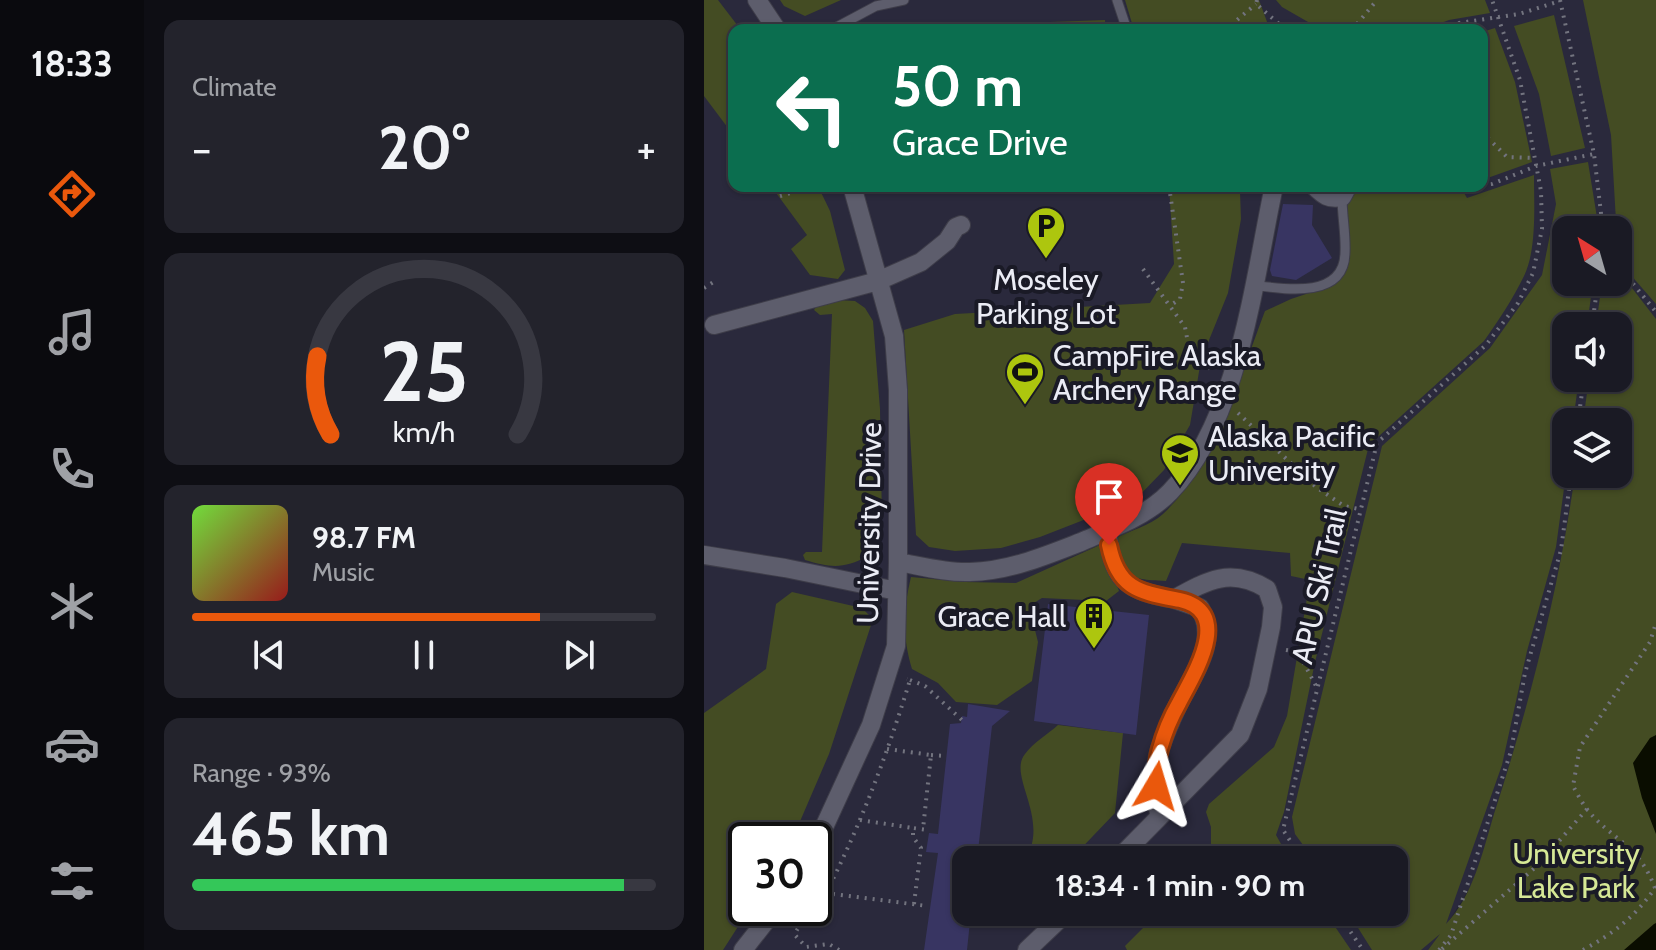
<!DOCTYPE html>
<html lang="en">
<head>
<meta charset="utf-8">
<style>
  :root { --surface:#1a1a24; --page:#23232c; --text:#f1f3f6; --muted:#9fa1a6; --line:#383841; --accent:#ea580c }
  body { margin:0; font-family:Cabin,sans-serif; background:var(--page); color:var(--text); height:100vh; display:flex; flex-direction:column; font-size:30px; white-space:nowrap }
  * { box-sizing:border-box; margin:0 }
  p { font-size:26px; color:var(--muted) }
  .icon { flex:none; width:44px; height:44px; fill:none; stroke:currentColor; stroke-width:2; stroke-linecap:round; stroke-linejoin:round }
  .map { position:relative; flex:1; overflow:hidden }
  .details { display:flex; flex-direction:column; gap:20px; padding:20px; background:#0e0e14; width:560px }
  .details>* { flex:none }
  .hud { position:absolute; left:24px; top:24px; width:760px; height:168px; border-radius:16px; box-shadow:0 2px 6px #0004,0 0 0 2px var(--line); background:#0b6e4f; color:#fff; overflow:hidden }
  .needle { width:52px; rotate:323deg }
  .controls { position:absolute; left:848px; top:216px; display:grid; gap:16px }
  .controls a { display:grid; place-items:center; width:80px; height:80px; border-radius:16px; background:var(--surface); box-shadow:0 2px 6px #0004,0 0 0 2px var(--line); font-size:40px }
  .speed { position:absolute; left:24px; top:822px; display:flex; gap:16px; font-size:40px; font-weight:700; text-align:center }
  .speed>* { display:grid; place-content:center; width:104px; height:104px; border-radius:50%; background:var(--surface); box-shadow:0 2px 6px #0004,0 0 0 2px var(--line); line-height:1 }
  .speed .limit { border:4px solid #111; border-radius:12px; background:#fff; color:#111 }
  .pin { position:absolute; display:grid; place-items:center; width:68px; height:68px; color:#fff; margin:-82px -34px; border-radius:50% 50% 50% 0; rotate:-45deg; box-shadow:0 0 8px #0007 }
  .pin .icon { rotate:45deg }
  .me { position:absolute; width:88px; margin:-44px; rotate:7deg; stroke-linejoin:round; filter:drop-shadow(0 0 6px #0008) }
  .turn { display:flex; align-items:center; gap:28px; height:168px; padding:0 32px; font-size:36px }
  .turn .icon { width:104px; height:104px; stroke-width:2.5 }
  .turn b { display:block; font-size:56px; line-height:68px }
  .big { font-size:60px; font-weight:700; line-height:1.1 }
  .details .card { flex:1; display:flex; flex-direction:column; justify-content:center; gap:12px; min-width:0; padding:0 28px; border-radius:16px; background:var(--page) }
  .details .dial { align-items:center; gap:0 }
  .dial svg { height:208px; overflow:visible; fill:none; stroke:var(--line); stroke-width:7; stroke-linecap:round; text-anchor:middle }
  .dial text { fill:var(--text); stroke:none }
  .song { display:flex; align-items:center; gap:24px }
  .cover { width:96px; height:96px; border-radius:12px; background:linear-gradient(135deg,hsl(100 70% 55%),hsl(0 70% 35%)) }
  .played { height:8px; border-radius:4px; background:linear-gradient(90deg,var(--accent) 75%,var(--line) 75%) }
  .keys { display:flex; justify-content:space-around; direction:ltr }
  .heat { display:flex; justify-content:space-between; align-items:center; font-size:44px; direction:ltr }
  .charge { height:12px; border-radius:6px; background:linear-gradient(90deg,#34c759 93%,var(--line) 0) }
  .trip { position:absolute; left:248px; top:846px; width:456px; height:80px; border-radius:16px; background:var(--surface); box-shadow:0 2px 6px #0004,0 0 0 2px var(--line); font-weight:700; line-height:80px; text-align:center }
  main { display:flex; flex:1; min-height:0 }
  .tabs { display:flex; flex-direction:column; width:144px; justify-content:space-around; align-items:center; background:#0a0a0e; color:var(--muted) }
  .tabs .icon { width:56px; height:56px }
  .tabs .current { color:var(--accent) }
  .tabs b { font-size:36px; color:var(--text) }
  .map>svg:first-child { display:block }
  .built { fill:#2a293c; fill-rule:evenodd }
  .green { fill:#444c23 }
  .water { fill:#0a0d00 }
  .building { fill:#383562 }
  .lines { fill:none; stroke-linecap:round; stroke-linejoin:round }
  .lane-casing { stroke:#3e3d49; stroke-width:11 }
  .street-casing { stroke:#3e3d49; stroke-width:20 }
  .path { stroke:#73747f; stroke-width:4; stroke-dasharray:2 6; stroke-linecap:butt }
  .lane { stroke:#5d5d6c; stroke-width:9 }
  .street { stroke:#5d5d6c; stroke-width:18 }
  .route-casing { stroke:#983908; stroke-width:20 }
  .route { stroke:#ea580c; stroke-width:14 }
  .labels { text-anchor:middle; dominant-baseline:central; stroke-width:8; stroke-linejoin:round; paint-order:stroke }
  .poi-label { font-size:30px; fill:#ebecf5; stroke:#1a1a26; text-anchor:start }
  .street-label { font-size:30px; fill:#ebecf5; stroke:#1a1a26 }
  .park-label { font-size:30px; fill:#d6e896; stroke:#1a1a26 }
</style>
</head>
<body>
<main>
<nav class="tabs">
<b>18:33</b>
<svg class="icon current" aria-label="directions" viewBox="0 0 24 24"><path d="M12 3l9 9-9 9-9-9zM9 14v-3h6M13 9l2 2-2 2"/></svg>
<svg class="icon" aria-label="music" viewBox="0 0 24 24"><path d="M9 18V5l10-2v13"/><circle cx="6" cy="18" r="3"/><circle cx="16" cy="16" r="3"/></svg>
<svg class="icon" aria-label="phone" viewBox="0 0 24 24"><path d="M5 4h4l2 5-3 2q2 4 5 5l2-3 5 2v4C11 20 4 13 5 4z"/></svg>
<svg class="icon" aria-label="climate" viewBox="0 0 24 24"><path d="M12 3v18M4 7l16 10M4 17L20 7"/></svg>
<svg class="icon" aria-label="car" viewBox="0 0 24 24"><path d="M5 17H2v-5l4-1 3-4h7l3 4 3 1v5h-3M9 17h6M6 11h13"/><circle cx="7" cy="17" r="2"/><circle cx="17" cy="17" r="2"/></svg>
<svg class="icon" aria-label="filters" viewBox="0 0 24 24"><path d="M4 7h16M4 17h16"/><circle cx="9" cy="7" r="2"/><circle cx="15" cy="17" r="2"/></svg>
</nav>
<section class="details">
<div class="card"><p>Climate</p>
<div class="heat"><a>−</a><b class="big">20°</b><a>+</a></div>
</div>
<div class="card dial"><svg viewBox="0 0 100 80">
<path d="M14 69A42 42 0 1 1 86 69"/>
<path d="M14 69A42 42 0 0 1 9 39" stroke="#ea580c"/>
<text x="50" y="56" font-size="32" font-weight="700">25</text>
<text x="50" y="72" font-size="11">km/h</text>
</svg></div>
<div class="card">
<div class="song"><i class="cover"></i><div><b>98.7 FM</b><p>Music</p></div></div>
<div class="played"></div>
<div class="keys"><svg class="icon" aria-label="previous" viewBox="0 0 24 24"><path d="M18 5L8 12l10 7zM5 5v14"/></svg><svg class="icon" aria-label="pause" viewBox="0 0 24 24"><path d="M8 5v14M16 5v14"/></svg><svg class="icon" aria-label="next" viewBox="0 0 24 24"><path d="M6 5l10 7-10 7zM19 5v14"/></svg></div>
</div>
<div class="card"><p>Range · 93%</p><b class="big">465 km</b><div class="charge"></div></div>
</section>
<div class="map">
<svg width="952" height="950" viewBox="0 0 952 950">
  <rect width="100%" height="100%" fill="#232330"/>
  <!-- built -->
  <path class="built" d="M0,0H952V499L847,759L740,929L724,950H0ZM30,30H778V186H30ZM862,230H914V282H862ZM862,326H914V378H862ZM862,422H914V474H862ZM42,840H110V908H42ZM262,860H690V912H262Z"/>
  <!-- green -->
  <path class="green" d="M0,0H14L37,30H30V136L0,96Z
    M76,0H137L101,16L80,6Z
    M421,0H555L566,30H430Z
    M572,0H781L786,13L745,20L719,30H618L578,7Z
    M879,0H952V304L918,265L914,256L907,135Z
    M850,15L881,148L847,156L835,94L810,26Z
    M401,20V30H290V24Z
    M791,28L811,82L828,162L778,180V32Z
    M884,162L895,230H862V282H889L883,326H862V378H875L869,422H862V474L852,547L823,651L798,765L742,924C769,896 779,851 790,814C826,703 855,589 871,474H914V422H879L885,378H914V326H892L898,282H914V270L952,319V950H724L736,934L717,950H668L644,912H690V860H610L591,834L588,817L678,446L786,348L838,275L852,204L846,169Z
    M830,175C830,206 833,249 820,276C809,299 794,321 780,341L665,445L611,662L580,812L572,835L586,860H507V827L502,812L505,804L570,747L583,716L606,580L587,576L586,553L478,543L462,581C419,579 426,577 410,539C425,531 447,525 459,514C509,468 537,374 561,311L587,299L629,285L645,260L643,201L648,186H756L763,198Z
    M67,186H114L126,211L141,270L134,279L106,275L87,249L103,235Z
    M465,186H540L536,192L537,219L524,293L497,360L486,425L460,470L431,500L336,537L297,548L251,551L225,547L212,535L200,330L251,314L446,303L470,264Z
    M133,300L151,301L161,308L169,321L176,409L178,521L164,556C140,569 127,568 101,560L99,555L102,552H118L128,314L116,315L110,310L113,305Z
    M398,544L415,591L402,601L338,598L325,606L334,642L328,681L293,705L252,702L234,683L208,669C198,635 199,611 207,577L261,582L312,583Z
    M88,592L158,608L169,619L125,754L88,840H42V908H46L19,950H0V713L62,669L72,604Z
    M354,725L419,733L411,813L366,860H321C347,819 303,776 321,754C329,743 344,734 354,725Z
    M455,912H621L647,950H423L421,946Z"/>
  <!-- water -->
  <path class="water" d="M290,24V30H224V28Z
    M952,735V834L938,798L929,763L946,738Z
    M952,923V950H920L950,924Z"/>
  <!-- building -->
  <path class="building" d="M579,204L609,205L608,225L628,258L592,280L568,276L566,270Z
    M344,604L445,615L432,735L330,721Z
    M264,704L306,711L288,726L273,860H262V912H267L263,950H220L234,853L222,852L225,833L234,834L246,724L257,723L258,716L263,717Z"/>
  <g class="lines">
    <defs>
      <path id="lane" d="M413,0L423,30
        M127,30L172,6L200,0
        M549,285C579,289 640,300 641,253C642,234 638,216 638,197"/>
      <path id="street" d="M53,0L73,30
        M610,186C619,195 625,200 638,197L644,186
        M10,325L174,281L217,262L243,241L252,227L257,225
        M403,530C409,581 421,590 470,599C504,580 527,567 563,589L569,607L567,627L554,689L536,735L413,860
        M0,555L81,568L193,591
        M194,562C217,566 243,573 266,572C305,571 341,556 377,542C407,529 443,516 466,492C535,421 550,279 570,186
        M455,816C453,794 449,769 456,748C461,734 467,720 473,707C487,677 516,643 496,608L470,599
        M110,849L167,725L192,646L194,562V390L190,336L148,186
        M39,950L72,908
        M323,950L363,912"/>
    </defs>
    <!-- lane casing -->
    <use href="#lane" class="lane-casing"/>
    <!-- street casing -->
    <use href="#street" class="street-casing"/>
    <!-- path -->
    <path class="path" d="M553,0L552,4L575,24L598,30
      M856,0L890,154L899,230
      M521,30L552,4
      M648,30L673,0
      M740,30L755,23L815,14L856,1
      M778,132L803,157L831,158
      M465,186L479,283L476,299L467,305
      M771,186L788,184L832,166L890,154
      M76,196L101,189L128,186
      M914,265L952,312
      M439,269L481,327L484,343L508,371
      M0,288L11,281
      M888,326L894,282
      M534,413L612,487L640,506L655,509
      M874,422L880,378
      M582,650L594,652L612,686
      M206,680L221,686L258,720
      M183,749L227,755L219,829
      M227,755L241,756
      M156,820L209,828
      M599,860L579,830L673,443L782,345L814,303L829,273L838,229L837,191L816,80L788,0
      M121,893L223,906
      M210,904L217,848L209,837V828L224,830
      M633,912L659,950
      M738,949L834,865L883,809
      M135,950L125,944L102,947L91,935C92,926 113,909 120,897C156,827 183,755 206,680L203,679
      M735,950L747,935L807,751L821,673L857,550L867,474
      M879,950C910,933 931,917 951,888C934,843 907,840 882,808C877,801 873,793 869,786L876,747L946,642L952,623"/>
    <!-- lane -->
    <use href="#lane" class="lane"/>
    <!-- street -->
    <use href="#street" class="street"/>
  </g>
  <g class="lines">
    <defs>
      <path id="route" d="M405,545C414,590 436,592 476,600C530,612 490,674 475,703C467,717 460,734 456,749C452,761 453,774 452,786"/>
    </defs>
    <!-- route casing -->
    <use href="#route" class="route-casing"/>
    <!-- route -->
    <use href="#route" class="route"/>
  </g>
  <!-- icons -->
  <defs>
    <symbol id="parking-pin" viewBox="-11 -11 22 30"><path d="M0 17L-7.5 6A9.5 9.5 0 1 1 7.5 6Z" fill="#adc60e" stroke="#1a1a26"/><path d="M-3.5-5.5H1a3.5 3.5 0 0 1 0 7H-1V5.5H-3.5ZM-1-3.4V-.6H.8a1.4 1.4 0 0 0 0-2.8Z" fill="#111"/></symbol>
    <symbol id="stadium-pin" viewBox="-11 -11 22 30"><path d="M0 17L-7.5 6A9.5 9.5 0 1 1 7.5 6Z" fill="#adc60e" stroke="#1a1a26"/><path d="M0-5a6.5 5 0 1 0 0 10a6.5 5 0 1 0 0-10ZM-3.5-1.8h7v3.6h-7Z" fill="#111"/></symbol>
    <symbol id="university-pin" viewBox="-11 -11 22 30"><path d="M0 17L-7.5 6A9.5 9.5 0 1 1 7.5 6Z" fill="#adc60e" stroke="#1a1a26"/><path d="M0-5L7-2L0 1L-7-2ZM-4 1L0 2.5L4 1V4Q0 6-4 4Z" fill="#111"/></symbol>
    <symbol id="building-pin" viewBox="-11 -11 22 30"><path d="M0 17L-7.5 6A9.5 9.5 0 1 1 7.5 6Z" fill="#adc60e" stroke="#1a1a26"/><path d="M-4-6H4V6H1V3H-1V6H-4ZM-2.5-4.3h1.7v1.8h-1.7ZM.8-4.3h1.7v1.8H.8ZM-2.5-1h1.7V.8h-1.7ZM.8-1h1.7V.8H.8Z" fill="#111"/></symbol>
  </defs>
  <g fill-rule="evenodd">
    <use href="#parking-pin" x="320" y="204" width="44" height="60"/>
    <use href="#stadium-pin" x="299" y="350" width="44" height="60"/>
    <use href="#university-pin" x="454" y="431" width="44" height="60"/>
    <use href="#building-pin" x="368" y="594" width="44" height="60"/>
  </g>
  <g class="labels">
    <!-- poi labels -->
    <g class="poi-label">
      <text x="342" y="279" text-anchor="middle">Moseley<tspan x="342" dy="34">Parking Lot</tspan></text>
      <text x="349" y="355">CampFire Alaska<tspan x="349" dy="34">Archery Range</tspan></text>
      <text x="504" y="436">Alaska Pacific<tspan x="504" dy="34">University</tspan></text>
      <text x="362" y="616" text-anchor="end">Grace Hall</text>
    </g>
    <!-- street labels -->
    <g class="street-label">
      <text transform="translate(165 523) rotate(-89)">University Drive</text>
      <text transform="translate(615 586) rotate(-77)">APU Ski Trail</text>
    </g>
    <!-- park labels -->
    <g class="park-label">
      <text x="872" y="853">University<tspan x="872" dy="34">Lake Park</tspan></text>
    </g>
  </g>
</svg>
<div class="controls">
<a><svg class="needle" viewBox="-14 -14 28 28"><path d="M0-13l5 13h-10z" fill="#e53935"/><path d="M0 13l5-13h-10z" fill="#9fa1a6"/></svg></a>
<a><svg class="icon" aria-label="sound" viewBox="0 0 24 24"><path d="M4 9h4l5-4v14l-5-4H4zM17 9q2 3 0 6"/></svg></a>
<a><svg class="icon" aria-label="layers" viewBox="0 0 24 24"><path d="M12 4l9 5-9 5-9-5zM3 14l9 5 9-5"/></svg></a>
</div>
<div class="speed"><div class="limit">30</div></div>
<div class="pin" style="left:405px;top:545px;background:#d93025"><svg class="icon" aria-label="arrive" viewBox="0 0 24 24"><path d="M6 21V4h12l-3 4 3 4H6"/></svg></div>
<svg class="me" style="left:452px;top:786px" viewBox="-20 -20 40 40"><path d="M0-17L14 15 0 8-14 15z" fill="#ea580c" stroke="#fff" stroke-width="4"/></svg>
<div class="trip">18:34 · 1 min · 90 m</div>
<div class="hud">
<div class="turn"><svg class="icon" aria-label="left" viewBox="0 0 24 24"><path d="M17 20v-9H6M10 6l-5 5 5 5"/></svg><div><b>50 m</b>Grace Drive</div></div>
</div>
</div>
</main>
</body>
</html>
